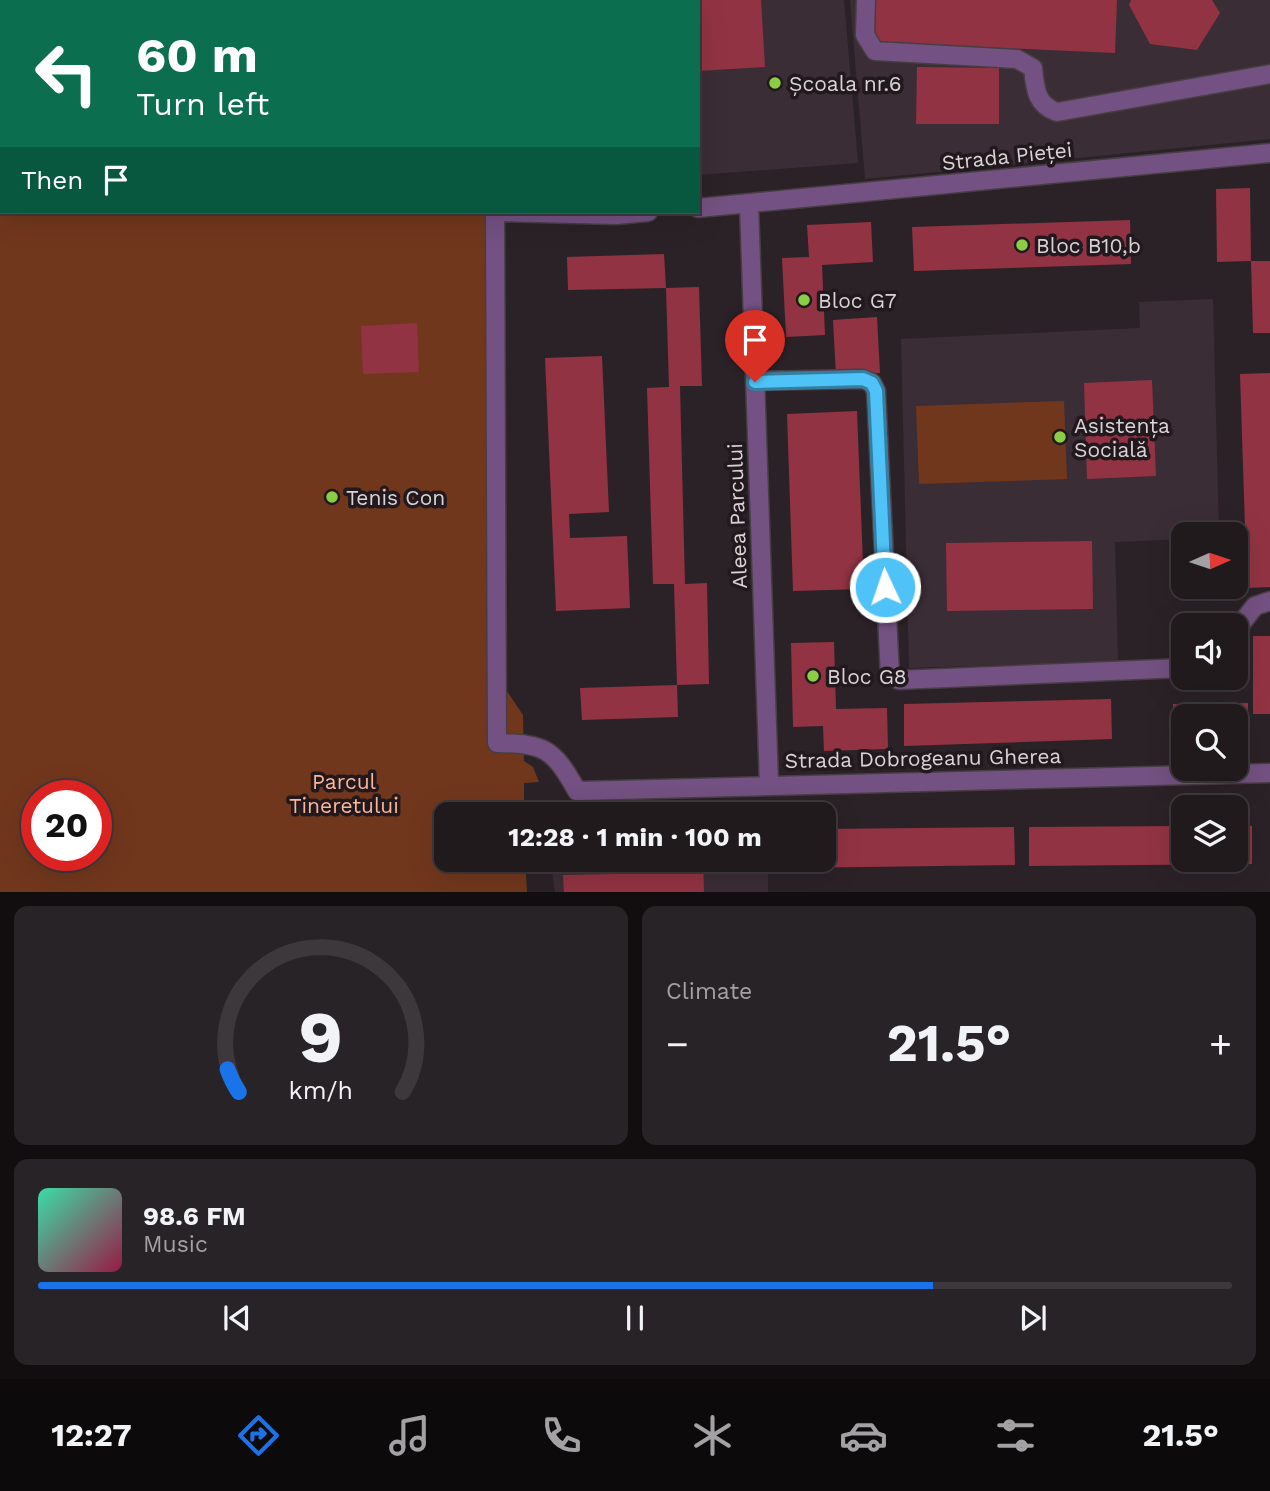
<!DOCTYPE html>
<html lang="en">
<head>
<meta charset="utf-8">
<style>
  :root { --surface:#201a1d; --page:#282326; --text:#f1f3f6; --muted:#a2a1a4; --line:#3d383b; --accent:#1a73e8 }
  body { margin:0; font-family:"Work Sans",sans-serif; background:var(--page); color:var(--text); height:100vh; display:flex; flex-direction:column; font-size:26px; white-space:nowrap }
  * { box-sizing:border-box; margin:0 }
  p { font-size:23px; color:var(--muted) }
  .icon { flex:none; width:38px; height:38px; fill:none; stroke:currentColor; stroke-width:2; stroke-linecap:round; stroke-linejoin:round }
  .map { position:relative; height:892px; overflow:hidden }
  .sheet { display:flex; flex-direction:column; gap:14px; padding:14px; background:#120e10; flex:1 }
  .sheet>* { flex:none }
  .hud { position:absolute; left:0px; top:0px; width:700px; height:214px; box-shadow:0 7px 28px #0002,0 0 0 2px var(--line); background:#0b6e4f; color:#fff; overflow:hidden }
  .needle { width:46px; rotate:87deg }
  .controls { position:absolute; left:1171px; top:522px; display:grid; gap:14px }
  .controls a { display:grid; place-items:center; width:77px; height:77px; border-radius:14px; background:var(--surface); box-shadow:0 7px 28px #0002,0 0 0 2px var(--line); font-size:35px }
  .speed { position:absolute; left:21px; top:780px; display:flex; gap:14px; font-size:35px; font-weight:700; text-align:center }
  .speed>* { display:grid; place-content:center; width:91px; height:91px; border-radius:50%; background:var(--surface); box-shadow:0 7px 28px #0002,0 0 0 2px var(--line); line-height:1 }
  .speed .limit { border:10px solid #d22; background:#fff; color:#111 }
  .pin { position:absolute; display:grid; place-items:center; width:60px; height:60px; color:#fff; margin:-72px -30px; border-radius:50% 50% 50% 0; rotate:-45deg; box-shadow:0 0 7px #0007 }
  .pin .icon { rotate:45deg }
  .me { position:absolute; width:77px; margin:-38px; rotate:357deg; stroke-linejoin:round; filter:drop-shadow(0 0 5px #0008) }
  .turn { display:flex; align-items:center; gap:24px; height:147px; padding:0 21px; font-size:32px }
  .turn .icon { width:91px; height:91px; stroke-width:2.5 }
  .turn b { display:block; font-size:49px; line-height:60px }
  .then { display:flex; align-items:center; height:66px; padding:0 21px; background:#0003; gap:14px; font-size:26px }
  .big { font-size:52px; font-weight:700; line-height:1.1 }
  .sheet .tile { flex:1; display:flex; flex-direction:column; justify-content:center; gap:10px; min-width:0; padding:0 24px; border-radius:14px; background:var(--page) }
  .sheet .dial { align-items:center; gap:0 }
  .dial svg { height:182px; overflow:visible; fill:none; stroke:var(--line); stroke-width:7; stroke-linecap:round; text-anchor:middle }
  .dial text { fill:var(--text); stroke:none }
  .song { display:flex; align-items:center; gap:21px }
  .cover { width:84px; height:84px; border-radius:10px; background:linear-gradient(135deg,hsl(160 70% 55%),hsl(340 70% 35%)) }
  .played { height:7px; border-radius:4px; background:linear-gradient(90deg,var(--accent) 75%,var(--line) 75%) }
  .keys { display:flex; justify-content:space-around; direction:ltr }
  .heat { display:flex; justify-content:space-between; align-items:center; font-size:38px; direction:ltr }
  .sheet .tiles { flex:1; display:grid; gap:14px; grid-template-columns:1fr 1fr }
  .tile:last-child { grid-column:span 2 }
  .trip { position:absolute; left:434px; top:802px; width:402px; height:70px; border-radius:14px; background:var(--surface); box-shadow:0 7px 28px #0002,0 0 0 2px var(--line); font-weight:700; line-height:70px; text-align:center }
  .menu { display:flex; height:112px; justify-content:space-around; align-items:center; background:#0d0a0c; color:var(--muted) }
  .menu .icon { width:49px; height:49px }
  .menu .current { color:var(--accent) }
  .menu b { font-size:32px; color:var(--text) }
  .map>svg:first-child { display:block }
  .built { fill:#3b2d35 }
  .green { fill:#71371d; fill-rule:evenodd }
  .building { fill:#923343 }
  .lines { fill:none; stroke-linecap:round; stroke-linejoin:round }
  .minor-casing { stroke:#473e43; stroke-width:21 }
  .minor { stroke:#735182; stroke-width:18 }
  .route-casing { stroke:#337fa1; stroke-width:18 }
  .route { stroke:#4fc3f7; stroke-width:12 }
  .poi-dot { fill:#8bce46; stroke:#21191d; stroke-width:2.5 }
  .labels { text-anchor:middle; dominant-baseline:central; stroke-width:7; stroke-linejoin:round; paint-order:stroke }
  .poi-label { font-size:21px; fill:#d9d3d6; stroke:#21191d; text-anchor:start }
  .street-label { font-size:21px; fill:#d9d3d6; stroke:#21191d }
  .park-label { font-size:21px; fill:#feb597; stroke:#21191d }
</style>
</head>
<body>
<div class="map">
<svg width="1270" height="893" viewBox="0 0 1270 893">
  <rect width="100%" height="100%" fill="#2b2227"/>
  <!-- built -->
  <path class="built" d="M602,0H844L858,163L698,175V2Z
    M850,0H1270V139L865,179Z
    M1213,299L1219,534H1183V539L1115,542L1118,662L909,668L901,339L1140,328L1139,302Z
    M550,859H768V892H555Z"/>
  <!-- green -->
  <path class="green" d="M0,0H434L2,2V212H486L502,684L523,715L524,761L533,767L539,782L524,783V807H538L535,814H446V859H525L527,892H0ZM37,796H96V856H37Z
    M1064,401L1067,479L919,484L916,406Z"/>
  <!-- building -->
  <path class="building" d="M698,0H761L765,67L698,71Z
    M873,0H1117L1115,53L871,42Z
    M1131,0H1212L1220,13L1197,50L1150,44L1129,5Z
    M917,67L999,68V124H916Z
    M1250,188L1251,261L1217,262L1216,189Z
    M1130,220L1131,264L914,271L912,227Z
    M871,222L873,262L822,265L825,335L786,337L782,258L809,257L807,225Z
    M664,254L666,288L568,290L567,257Z
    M1251,261H1270V333H1253Z
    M699,287L702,386H680L685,584L707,583L709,684L677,685L674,584H653L647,388L669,387L666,288Z
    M877,317L880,373L836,376L833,320Z
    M417,323L419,372L363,374L361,326Z
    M602,356L609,512L569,514L570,538L627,536L630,608L556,611L545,358Z
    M1270,373V587L1247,588L1240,374Z
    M1152,380L1156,476L1087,479L1084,383Z
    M857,411L864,589L793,591L787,414Z
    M1092,541L1093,609L947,611L946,543Z
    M1253,636H1270V714H1253Z
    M834,642L836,709L887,708L888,749L824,751L823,726L793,727L791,643Z
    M677,685L678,717L582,720L580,688Z
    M1111,699L1112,739L904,746V704Z
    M1248,703V745H1236V716H1183V745H1173V704Z
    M1183,826V859H1236V826H1252V864L1029,866V827Z
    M1014,827L1015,865L789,868L788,859H824V829Z
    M664,859H703L704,893H564L563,875L664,873Z"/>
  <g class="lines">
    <defs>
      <path id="minor" d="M445,0V2
        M591,0V2
        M866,0L865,35L875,51L1017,59L1033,68C1035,88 1036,105 1057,112L1270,74
        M749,204L769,784
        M698,208L1270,153
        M495,212L497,743C545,744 553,748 577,791L1270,773
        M495,212L616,215L648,212
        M755,381L863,379L872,383L876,391L890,676L899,680L1183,668
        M1236,630L1255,606L1270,601"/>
    </defs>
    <!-- minor casing -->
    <use href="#minor" class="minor-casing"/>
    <!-- minor -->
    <use href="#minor" class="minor"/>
  </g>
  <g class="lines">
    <defs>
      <path id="route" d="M755,382L863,379L872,383L876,391L885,587"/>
    </defs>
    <!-- route casing -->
    <use href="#route" class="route-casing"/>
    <!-- route -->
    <use href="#route" class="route"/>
  </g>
  <!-- markers -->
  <g class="poi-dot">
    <circle cx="775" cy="83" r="7"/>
    <circle cx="1022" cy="245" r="7"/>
    <circle cx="804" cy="300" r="7"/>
    <circle cx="1060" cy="437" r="7"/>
    <circle cx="332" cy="497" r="7"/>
    <circle cx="813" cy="676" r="7"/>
  </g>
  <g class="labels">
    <!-- poi labels -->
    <g class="poi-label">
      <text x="789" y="83">Școala nr.6</text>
      <text x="1036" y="245">Bloc B10,b</text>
      <text x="818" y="300">Bloc G7</text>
      <text x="1074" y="425">Asistența<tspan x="1074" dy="24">Socială</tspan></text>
      <text x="346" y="497">Tenis Con</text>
      <text x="827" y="676">Bloc G8</text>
    </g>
    <!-- street labels -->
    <g class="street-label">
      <text transform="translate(1007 156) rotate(-6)">Strada Pieței</text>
      <text transform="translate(737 516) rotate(-92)">Aleea Parcului</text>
      <text transform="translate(923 758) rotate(-1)">Strada Dobrogeanu Gherea</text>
    </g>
    <!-- park labels -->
    <g class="park-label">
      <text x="344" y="781">Parcul<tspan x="344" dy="24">Tineretului</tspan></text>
    </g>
  </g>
</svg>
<div class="controls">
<a><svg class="needle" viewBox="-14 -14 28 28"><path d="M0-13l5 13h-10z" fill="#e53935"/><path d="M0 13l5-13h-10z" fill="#a2a1a4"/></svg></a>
<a><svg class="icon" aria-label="sound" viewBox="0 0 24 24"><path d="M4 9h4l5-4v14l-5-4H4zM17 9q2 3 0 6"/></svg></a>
<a><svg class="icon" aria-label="search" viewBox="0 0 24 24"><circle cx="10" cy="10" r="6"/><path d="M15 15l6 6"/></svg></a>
<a><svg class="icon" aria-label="layers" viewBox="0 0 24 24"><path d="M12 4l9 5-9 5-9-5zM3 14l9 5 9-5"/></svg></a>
</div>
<div class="speed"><div class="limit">20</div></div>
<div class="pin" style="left:755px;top:382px;background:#d93025"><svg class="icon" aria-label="arrive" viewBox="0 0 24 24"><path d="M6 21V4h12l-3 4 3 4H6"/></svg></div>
<svg class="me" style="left:885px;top:587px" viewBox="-20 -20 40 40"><circle r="17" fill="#4fc3f7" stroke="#fff" stroke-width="3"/><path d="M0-11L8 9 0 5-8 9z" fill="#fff"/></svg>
<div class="trip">12:28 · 1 min · 100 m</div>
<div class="hud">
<div class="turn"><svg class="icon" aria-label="left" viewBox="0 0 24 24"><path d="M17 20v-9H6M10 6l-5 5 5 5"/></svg><div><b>60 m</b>Turn left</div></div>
<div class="then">Then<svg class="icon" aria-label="arrive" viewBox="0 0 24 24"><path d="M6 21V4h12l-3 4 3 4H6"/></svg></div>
</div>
</div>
<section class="sheet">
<div class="tiles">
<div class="tile dial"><svg viewBox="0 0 100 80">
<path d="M14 69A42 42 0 1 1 86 69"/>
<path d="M14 69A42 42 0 0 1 9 59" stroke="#1a73e8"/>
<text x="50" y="56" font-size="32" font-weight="700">9</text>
<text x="50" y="72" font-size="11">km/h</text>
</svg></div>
<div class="tile"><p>Climate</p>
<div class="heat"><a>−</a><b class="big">21.5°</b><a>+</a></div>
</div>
<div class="tile">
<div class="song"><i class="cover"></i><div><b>98.6 FM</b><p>Music</p></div></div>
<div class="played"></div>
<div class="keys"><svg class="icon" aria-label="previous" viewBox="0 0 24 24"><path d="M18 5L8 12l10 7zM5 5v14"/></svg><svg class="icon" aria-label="pause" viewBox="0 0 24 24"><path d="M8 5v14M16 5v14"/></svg><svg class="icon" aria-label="next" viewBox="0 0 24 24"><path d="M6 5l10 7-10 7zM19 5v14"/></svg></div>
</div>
</div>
</section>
<nav class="menu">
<b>12:27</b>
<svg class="icon current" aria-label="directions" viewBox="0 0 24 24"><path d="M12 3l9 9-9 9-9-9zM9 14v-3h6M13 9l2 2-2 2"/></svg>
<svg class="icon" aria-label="music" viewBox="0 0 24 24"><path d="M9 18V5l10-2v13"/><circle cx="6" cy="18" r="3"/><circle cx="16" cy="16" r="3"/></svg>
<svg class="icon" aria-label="phone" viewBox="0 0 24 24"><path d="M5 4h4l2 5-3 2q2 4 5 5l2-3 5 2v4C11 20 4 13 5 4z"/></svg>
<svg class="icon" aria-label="climate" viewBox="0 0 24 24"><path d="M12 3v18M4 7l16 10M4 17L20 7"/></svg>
<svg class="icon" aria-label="car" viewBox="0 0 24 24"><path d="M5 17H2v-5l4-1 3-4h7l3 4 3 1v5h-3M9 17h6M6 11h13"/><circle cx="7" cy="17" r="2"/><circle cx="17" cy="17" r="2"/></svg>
<svg class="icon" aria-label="filters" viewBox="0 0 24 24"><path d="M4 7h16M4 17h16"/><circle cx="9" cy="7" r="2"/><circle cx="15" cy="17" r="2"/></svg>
<b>21.5°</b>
</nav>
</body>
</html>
